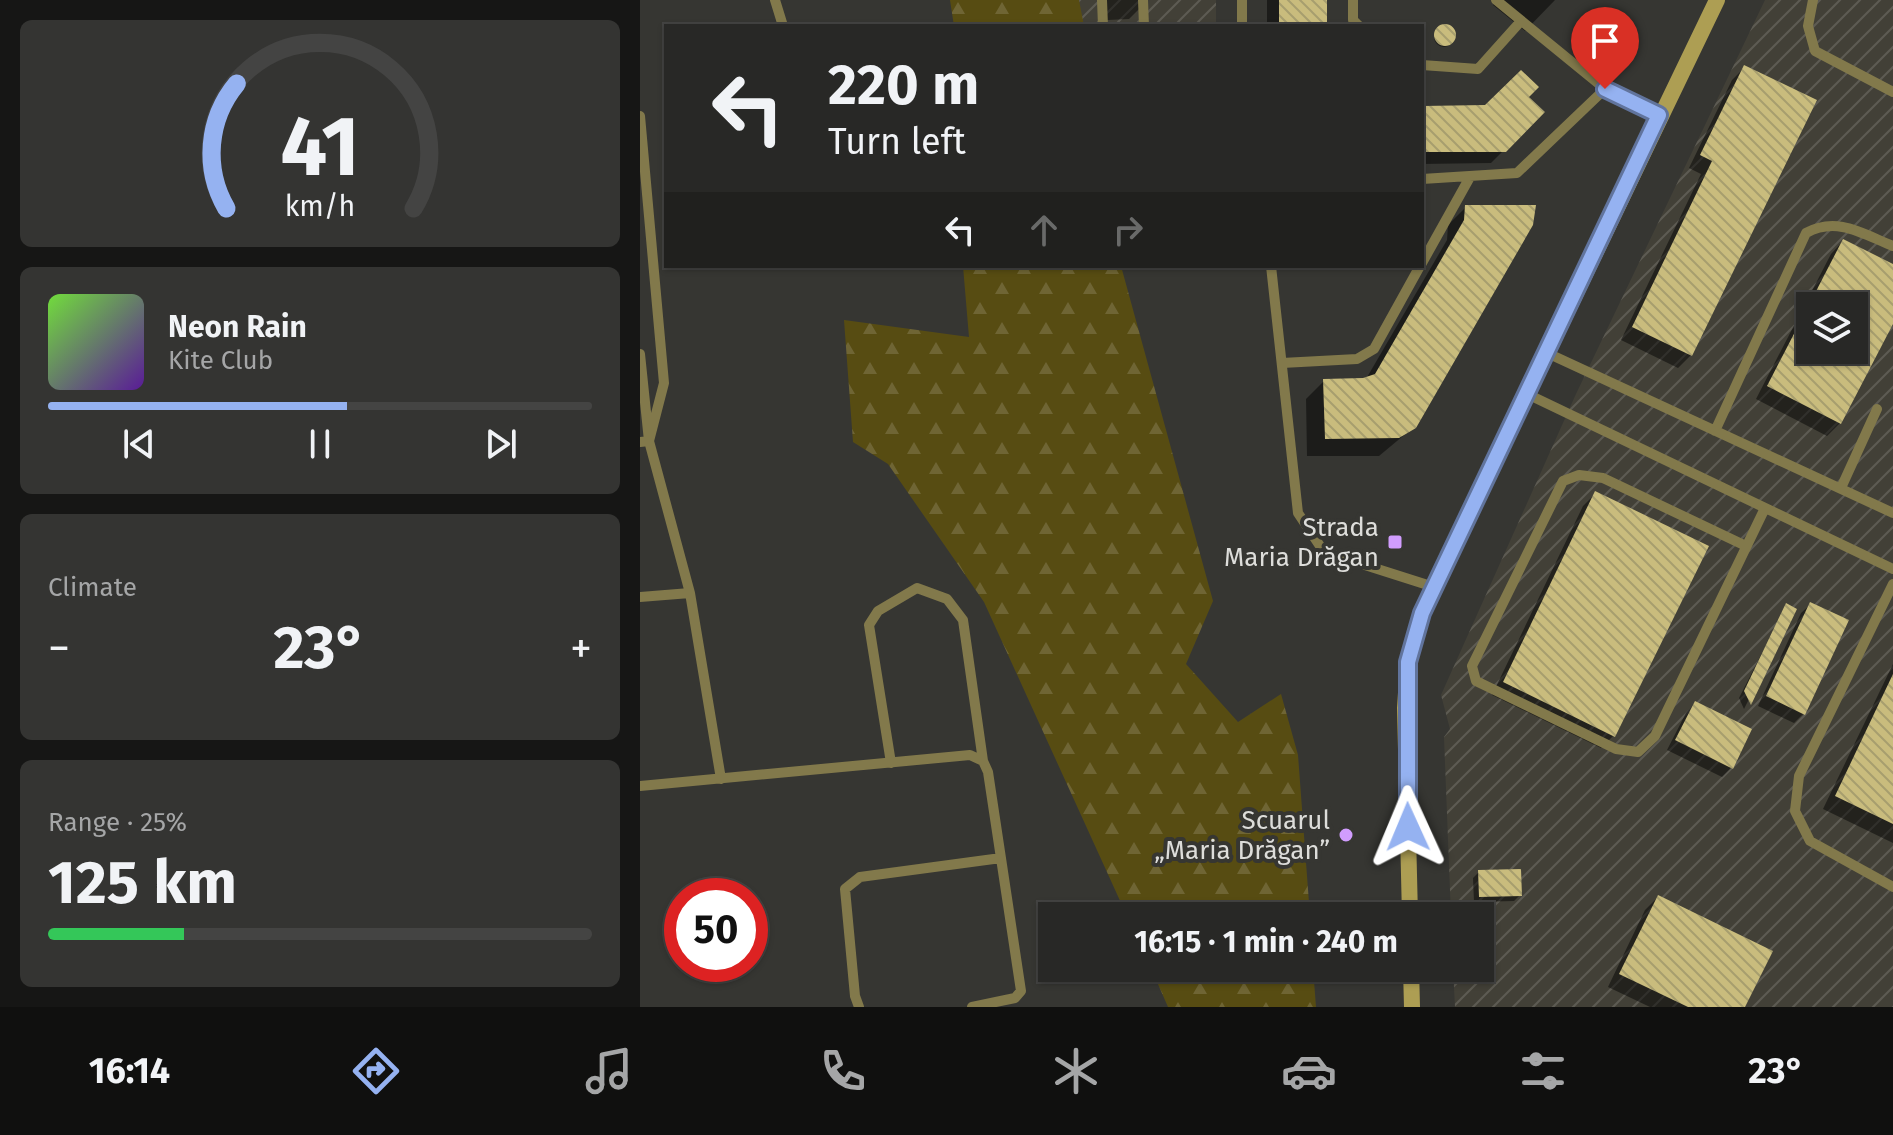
<!DOCTYPE html>
<html lang="en">
<head>
<meta charset="utf-8">
<style>
  :root { --surface:#282826; --page:#343432; --text:#f1f3f6; --muted:#a5a6a7; --line:#444443; --accent:#95b2f1 }
  body { margin:0; font-family:"Fira Sans",sans-serif; background:var(--page); color:var(--text); height:100vh; display:flex; flex-direction:column; font-size:30px; white-space:nowrap }
  * { box-sizing:border-box; margin:0 }
  p { font-size:26px; color:var(--muted) }
  .icon { flex:none; width:44px; height:44px; fill:none; stroke:currentColor; stroke-width:2; stroke-linecap:round; stroke-linejoin:round }
  .map { position:relative; flex:1; overflow:hidden }
  .side { display:flex; flex-direction:column; gap:20px; padding:20px; background:#161615; width:640px }
  .side>* { flex:none }
  .guide { position:absolute; left:24px; top:24px; width:760px; height:244px; border-radius:0px; box-shadow:0 2px 6px #0004,0 0 0 2px var(--line); background:#282826; color:var(--text); overflow:hidden }
  .controls { position:absolute; left:1156px; top:292px; display:grid; gap:16px }
  .controls a { display:grid; place-items:center; width:72px; height:72px; border-radius:0px; background:var(--surface); box-shadow:0 2px 6px #0004,0 0 0 2px var(--line); font-size:40px }
  .speed { position:absolute; left:24px; top:878px; display:flex; gap:16px; font-size:40px; font-weight:700; text-align:center }
  .speed>* { display:grid; place-content:center; width:104px; height:104px; border-radius:50%; background:var(--surface); box-shadow:0 2px 6px #0004,0 0 0 2px var(--line); line-height:1 }
  .speed .limit { border:12px solid #d22; background:#fff; color:#111 }
  .pin { position:absolute; display:grid; place-items:center; width:68px; height:68px; color:#fff; margin:-82px -34px; border-radius:50% 50% 50% 0; rotate:-45deg; box-shadow:0 0 8px #0007 }
  .pin .icon { rotate:45deg }
  .me { position:absolute; width:88px; margin:-44px; rotate:359deg; stroke-linejoin:round; filter:drop-shadow(0 0 6px #0008) }
  .turn { display:flex; align-items:center; gap:28px; height:168px; padding:0 32px; font-size:36px }
  .turn .icon { width:104px; height:104px; stroke-width:2.5 }
  .turn b { display:block; font-size:56px; line-height:68px }
  .lanes { display:flex; align-items:center; height:76px; padding:0 32px; background:#0003; justify-content:center; gap:40px; direction:ltr }
  .lanes .off { opacity:.35 }
  .big { font-size:60px; font-weight:700; line-height:1.1 }
  .side .card { flex:1; display:flex; flex-direction:column; justify-content:center; gap:12px; min-width:0; padding:0 28px; border-radius:12px; background:var(--page) }
  .side .dial { align-items:center; gap:0 }
  .dial svg { height:208px; overflow:visible; fill:none; stroke:var(--line); stroke-width:7; stroke-linecap:round; text-anchor:middle }
  .dial text { fill:var(--text); stroke:none }
  .song { display:flex; align-items:center; gap:24px }
  .cover { width:96px; height:96px; border-radius:12px; background:linear-gradient(135deg,hsl(100 70% 55%),hsl(270 70% 35%)) }
  .played { height:8px; border-radius:4px; background:linear-gradient(90deg,var(--accent) 55%,var(--line) 55%) }
  .keys { display:flex; justify-content:space-around; direction:ltr }
  .heat { display:flex; justify-content:space-between; align-items:center; font-size:44px; direction:ltr }
  .charge { height:12px; border-radius:6px; background:linear-gradient(90deg,#34c759 25%,var(--line) 0) }
  .trip { position:absolute; left:398px; top:902px; width:456px; height:80px; border-radius:0px; background:var(--surface); box-shadow:0 2px 6px #0004,0 0 0 2px var(--line); font-weight:700; line-height:80px; text-align:center }
  .dock { display:flex; height:128px; justify-content:space-around; align-items:center; background:#10100f; color:var(--muted) }
  .dock .icon { width:56px; height:56px }
  .dock .selected { color:var(--accent) }
  .dock b { font-size:36px; color:var(--text) }
  main { display:flex; flex:1; min-height:0 }
  .map>svg:first-child { display:block }
  .industrial { fill:url(#industrial-furrows); fill-rule:evenodd }
  .forest { fill:url(#forest-firs) }
  .shadow { fill:#0007; fill-rule:evenodd }
  .building { fill:url(#building-back-hatch); fill-rule:evenodd }
  .lines { fill:none; stroke-linecap:round; stroke-linejoin:round }
  .lane { stroke:#82794b; stroke-width:10 }
  .secondary { stroke:#ad9e53; stroke-width:16 }
  .route-casing { stroke:#61749d; stroke-width:20 }
  .route { stroke:#95b2f1; stroke-width:14 }
  .poi-dot { fill:#d19dfe; stroke:#363632; stroke-width:3 }
  .labels { text-anchor:middle; dominant-baseline:central; stroke-width:8; stroke-linejoin:round; paint-order:stroke }
  .poi-label { font-size:26px; fill:#ddddda; stroke:#363632; text-anchor:end }
</style>
</head>
<body>
<main>
<section class="side">
<div class="card dial"><svg viewBox="0 0 100 80">
<path d="M14 69A42 42 0 1 1 86 69"/>
<path d="M14 69A42 42 0 0 1 18 21" stroke="#95b2f1"/>
<text x="50" y="56" font-size="32" font-weight="700">41</text>
<text x="50" y="72" font-size="11">km/h</text>
</svg></div>
<div class="card">
<div class="song"><i class="cover"></i><div><b>Neon Rain</b><p>Kite Club</p></div></div>
<div class="played"></div>
<div class="keys"><svg class="icon" aria-label="previous" viewBox="0 0 24 24"><path d="M18 5L8 12l10 7zM5 5v14"/></svg><svg class="icon" aria-label="pause" viewBox="0 0 24 24"><path d="M8 5v14M16 5v14"/></svg><svg class="icon" aria-label="next" viewBox="0 0 24 24"><path d="M6 5l10 7-10 7zM19 5v14"/></svg></div>
</div>
<div class="card"><p>Climate</p>
<div class="heat"><a>−</a><b class="big">23°</b><a>+</a></div>
</div>
<div class="card"><p>Range · 25%</p><b class="big">125 km</b><div class="charge"></div></div>
</section>
<div class="map">
<svg width="1253" height="1007" viewBox="0 0 1253 1007">
  <defs>
    <pattern id="industrial-furrows" width="10" height="10" patternUnits="userSpaceOnUse" patternTransform="scale(2)"><rect width="10" height="10" fill="#424037"/><path d="M-1 1l2-2M0 10L10 0M9 11l2-2" fill="none" stroke="#5d5b53"/></pattern>
    <pattern id="forest-firs" width="22" height="20" patternUnits="userSpaceOnUse" patternTransform="scale(2)"><rect width="22" height="20" fill="#574c12"/><path d="M5 1l3.5 6h-7zM16 11l3.5 6h-7z" fill="#6f6534"/></pattern>
    <pattern id="building-back-hatch" width="6" height="6" patternUnits="userSpaceOnUse" patternTransform="scale(2)"><rect width="6" height="6" fill="#c9bc7d"/><path d="M-1 5l2 2M0 0l6 6M5-1l2 2" fill="none" stroke="#a79e6e"/></pattern>
  </defs>
  <rect width="100%" height="100%" fill="#363632"/>
  <!-- industrial -->
  <path class="industrial" d="M425,0H576V26H431Z
    M1125,0H1253V1007H815L813,968H840V916H811L804,737L810,729L801,695L936,394ZM1170,306H1214V350H1170Z"/>
  <!-- forest -->
  <path class="forest" d="M310,0H439L444,26H314Z
    M323,266H481L573,601L546,664L598,722L641,694L658,755L670,916H487L344,602L248,464L213,442L204,320L329,337Z
    M511,968H673L676,1007H528Z"/>
  <!-- shadow -->
  <path class="shadow" d="M465,0H502V6L489,19L467,20Z
    M627,0H685L686,26H627Z
    M857,0H915L885,31L853,5Z
    M794 37a10 10 0 1 1 20 0a10 10 0 1 1-20 0Z
    M1105,67L1051,355L1038,368L981,340L1061,174L1049,168L1092,80Z
    M886,97L902,112L851,163L782,164V108L846,107Z
    M826,207H894L775,426L739,456H667L666,399L684,381L726,379L807,240L808,225Z
    M1203,241L1253,266V319L1200,423L1187,436L1116,399L1191,254ZM1170,306H1214V350H1170Z
    M955,494L973,736L961,748L852,695L943,506Z
    M1171,604L1164,713L1154,723L1118,706L1161,613Z
    M1146,606L1154,609L1104,709L1099,698Z
    M1253,664V843L1183,809Z
    M1055,703L1091,768L1082,777L1027,750L1046,713Z
    M839,872L880,895L874,901L834,902L833,878Z
    M1018,897L1103,1007H1010L968,987L1005,910Z"/>
  <!-- building -->
  <path class="building" d="M639,0H687V26H639Z
    M794 35a11 11 0 1 1 22 0a11 11 0 1 1-22 0Z
    M1104,65L1177,100L1052,356L992,327L1072,161L1060,155Z
    M881,70L899,87L889,97L905,112L866,152H782V106L845,105Z
    M825,205H896L893,225L776,428L759,438L685,439L683,379L723,378L735,374L824,220Z
    M1203,239L1253,264V324L1201,424L1127,386ZM1170,306H1214V350H1170Z
    M955,491L1069,546L975,737L863,682Z
    M1170,602L1209,620L1165,715L1126,696Z
    M1146,603L1157,609L1111,705L1104,691Z
    M1253,674V824L1195,796Z
    M1055,701L1112,729L1093,769L1035,740Z
    M881,869L882,896L839,897L838,870Z
    M1018,895L1133,951L1105,1007H1048L979,974Z"/>
  <g class="lines">
    <!-- lane -->
    <path class="lane" d="M135,0L143,26
      M462,0L463,26
      M503,0L504,26
      M713,0V20L719,26
      M856,0L965,89L1019,115
      M1173,0L1168,26L1175,51L1253,92
      M602,26V0
      M782,65L838,69L881,21
      M0,116L24,383L9,441L0,442
      M782,179L877,173L965,89
      M782,263L830,177
      M631,266L658,513L684,552L794,587
      M905,352L1253,513
      M0,354L9,441L50,593L81,779
      M642,363L717,359L734,349L780,266
      M885,393L1253,569
      M1075,431L1166,233C1197,216 1223,234 1253,246
      M1201,488L1237,409
      M1106,546L963,478L939,475L923,481L832,666L836,681L976,749L998,752L1015,736L1125,508
      M1253,584L1159,776L1155,811L1170,841L1253,887
      M0,597L50,593
      M251,763L229,625L238,611L277,588L307,599L323,620L343,761
      M0,786L330,755L343,761L348,772L381,991L375,998L332,1007
      M219,1007L215,996L205,889L220,877L361,858"/>
    <!-- secondary -->
    <path class="secondary" d="M770,916L765,708L768,662L782,613L1077,0
      M771,968L772,1007"/>
  </g>
  <g class="lines">
    <defs>
      <path id="route" d="M768,827V662L782,613L1019,115L965,89"/>
    </defs>
    <!-- route casing -->
    <use href="#route" class="route-casing"/>
    <!-- route -->
    <use href="#route" class="route"/>
  </g>
  <!-- markers -->
  <g class="poi-dot">
    <rect x="747" y="534" width="16" height="16" rx="4"/>
    <circle cx="706" cy="835" r="8"/>
  </g>
  <g class="labels">
    <!-- poi labels -->
    <g class="poi-label">
      <text x="739" y="527">Strada<tspan x="739" dy="30">Maria Drăgan</tspan></text>
      <text x="690" y="820">Scuarul<tspan x="690" dy="30">„Maria Drăgan”</tspan></text>
    </g>
  </g>
</svg>
<div class="controls">
<a><svg class="icon" aria-label="layers" viewBox="0 0 24 24"><path d="M12 4l9 5-9 5-9-5zM3 14l9 5 9-5"/></svg></a>
</div>
<div class="speed"><div class="limit">50</div></div>
<div class="pin" style="left:965px;top:89px;background:#d93025"><svg class="icon" aria-label="arrive" viewBox="0 0 24 24"><path d="M6 21V4h12l-3 4 3 4H6"/></svg></div>
<svg class="me" style="left:768px;top:827px" viewBox="-20 -20 40 40"><path d="M0-17L14 15 0 8-14 15z" fill="#95b2f1" stroke="#fff" stroke-width="4"/></svg>
<div class="trip">16:15 · 1 min · 240 m</div>
<div class="guide">
<div class="turn"><svg class="icon" aria-label="left" viewBox="0 0 24 24"><path d="M17 20v-9H6M10 6l-5 5 5 5"/></svg><div><b>220 m</b>Turn left</div></div>
<div class="lanes"><svg class="icon" aria-label="left" viewBox="0 0 24 24"><path d="M17 20v-9H6M10 6l-5 5 5 5"/></svg><svg class="icon off" aria-label="ahead" viewBox="0 0 24 24"><path d="M12 20V5M6 11l6-6 6 6"/></svg><svg class="icon off" aria-label="right" viewBox="0 0 24 24"><path d="M7 20v-9h11M14 6l5 5-5 5"/></svg></div>
</div>
</div>
</main>
<nav class="dock">
<b>16:14</b>
<svg class="icon selected" aria-label="directions" viewBox="0 0 24 24"><path d="M12 3l9 9-9 9-9-9zM9 14v-3h6M13 9l2 2-2 2"/></svg>
<svg class="icon" aria-label="music" viewBox="0 0 24 24"><path d="M9 18V5l10-2v13"/><circle cx="6" cy="18" r="3"/><circle cx="16" cy="16" r="3"/></svg>
<svg class="icon" aria-label="phone" viewBox="0 0 24 24"><path d="M5 4h4l2 5-3 2q2 4 5 5l2-3 5 2v4C11 20 4 13 5 4z"/></svg>
<svg class="icon" aria-label="climate" viewBox="0 0 24 24"><path d="M12 3v18M4 7l16 10M4 17L20 7"/></svg>
<svg class="icon" aria-label="car" viewBox="0 0 24 24"><path d="M5 17H2v-5l4-1 3-4h7l3 4 3 1v5h-3M9 17h6M6 11h13"/><circle cx="7" cy="17" r="2"/><circle cx="17" cy="17" r="2"/></svg>
<svg class="icon" aria-label="filters" viewBox="0 0 24 24"><path d="M4 7h16M4 17h16"/><circle cx="9" cy="7" r="2"/><circle cx="15" cy="17" r="2"/></svg>
<b>23°</b>
</nav>
</body>
</html>
